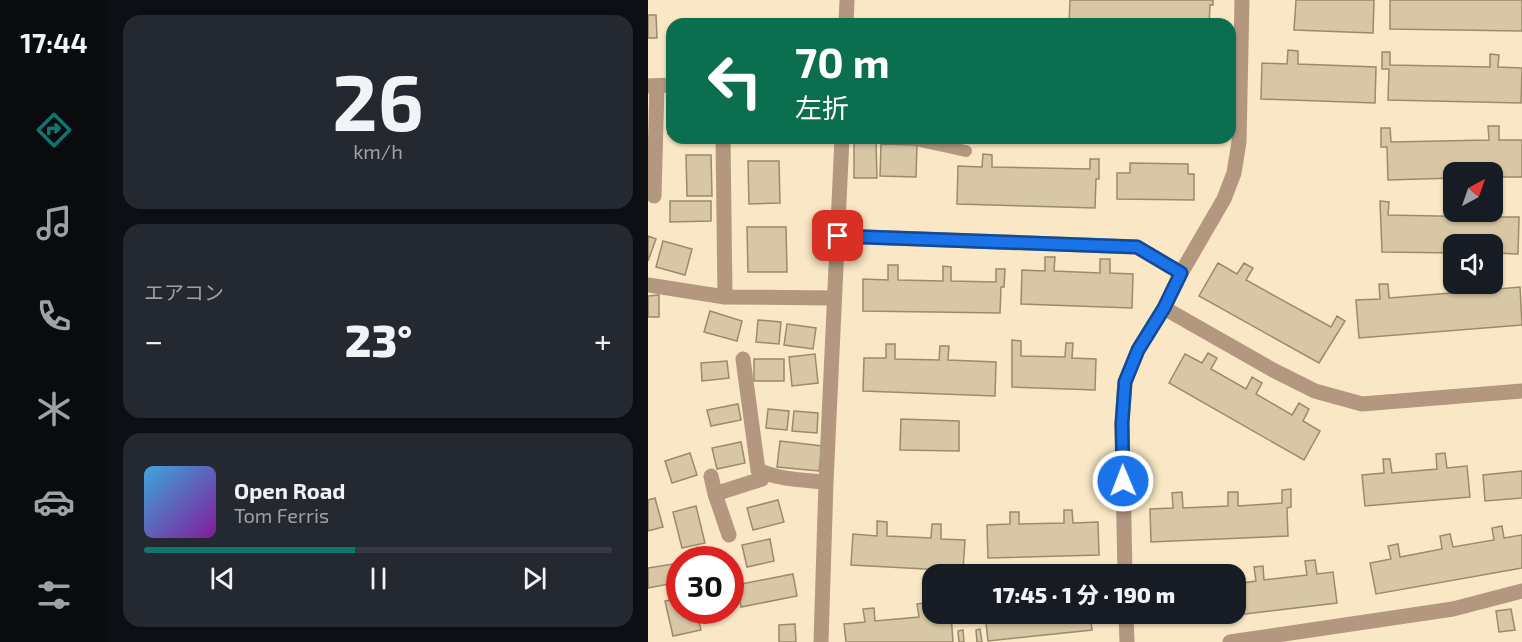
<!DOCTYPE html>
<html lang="ja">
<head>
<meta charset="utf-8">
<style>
  :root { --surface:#171b24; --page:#242831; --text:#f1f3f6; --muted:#9ea1a6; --line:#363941; --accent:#0f766e }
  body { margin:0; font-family:"Exo 2","Noto Sans JP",sans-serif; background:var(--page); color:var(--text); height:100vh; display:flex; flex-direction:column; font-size:22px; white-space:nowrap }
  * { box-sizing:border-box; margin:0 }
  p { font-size:20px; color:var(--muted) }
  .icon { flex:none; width:33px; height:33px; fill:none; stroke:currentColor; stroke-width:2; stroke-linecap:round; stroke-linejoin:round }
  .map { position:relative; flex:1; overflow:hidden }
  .side { display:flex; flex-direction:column; gap:15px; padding:15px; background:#0d0f14; width:540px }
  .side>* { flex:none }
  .top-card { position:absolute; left:18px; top:18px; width:570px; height:126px; border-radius:18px; box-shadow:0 2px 4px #0004; background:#0b6e4f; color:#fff; overflow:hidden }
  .needle { width:39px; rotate:40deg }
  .fabs { position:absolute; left:795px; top:162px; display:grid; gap:12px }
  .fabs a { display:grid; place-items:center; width:60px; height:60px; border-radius:12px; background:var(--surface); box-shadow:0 2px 4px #0004; font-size:30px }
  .speed { position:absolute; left:18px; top:546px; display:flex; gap:12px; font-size:30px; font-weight:700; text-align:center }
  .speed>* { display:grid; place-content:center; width:78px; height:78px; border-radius:50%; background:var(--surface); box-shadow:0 2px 4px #0004; line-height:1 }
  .speed .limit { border:9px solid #d22; background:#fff; color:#111 }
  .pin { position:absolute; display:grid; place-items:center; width:51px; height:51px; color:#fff; margin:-26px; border-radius:12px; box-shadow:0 3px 9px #0006 }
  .me { position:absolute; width:66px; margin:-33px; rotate:359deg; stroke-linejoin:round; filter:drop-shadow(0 0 4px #0008) }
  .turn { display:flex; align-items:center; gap:21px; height:126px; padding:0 30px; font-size:27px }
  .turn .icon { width:78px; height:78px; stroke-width:2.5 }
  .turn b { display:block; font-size:42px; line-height:51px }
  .big { font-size:45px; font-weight:800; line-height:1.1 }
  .side .tile { flex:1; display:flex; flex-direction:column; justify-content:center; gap:9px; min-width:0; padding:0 21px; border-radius:18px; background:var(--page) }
  .side .dial { align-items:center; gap:0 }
  .dial b { font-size:78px; line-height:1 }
  .song { display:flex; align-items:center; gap:18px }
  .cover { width:72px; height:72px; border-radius:9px; background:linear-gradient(135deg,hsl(200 70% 55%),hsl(290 70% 35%)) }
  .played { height:6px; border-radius:3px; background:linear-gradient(90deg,var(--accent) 45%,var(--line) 45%) }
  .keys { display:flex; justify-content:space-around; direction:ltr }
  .heat { display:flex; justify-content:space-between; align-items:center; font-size:33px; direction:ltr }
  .trip { position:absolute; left:274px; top:564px; width:324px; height:60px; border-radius:18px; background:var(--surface); box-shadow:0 2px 4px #0004; font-weight:800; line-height:60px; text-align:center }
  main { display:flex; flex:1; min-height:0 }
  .tabs { display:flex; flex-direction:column; width:108px; justify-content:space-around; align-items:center; background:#090b0e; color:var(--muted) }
  .tabs .icon { width:42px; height:42px }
  .tabs .on { color:var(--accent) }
  .tabs b { font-size:27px; color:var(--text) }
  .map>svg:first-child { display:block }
  .building { fill:#d8c7a5; stroke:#9b8b6b; stroke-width:1.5 }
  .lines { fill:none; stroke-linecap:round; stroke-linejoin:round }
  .lane { stroke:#b3977f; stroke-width:12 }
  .street { stroke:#b3977f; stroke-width:15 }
  .route-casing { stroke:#114b97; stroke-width:15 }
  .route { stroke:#1a73e8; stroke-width:10 }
</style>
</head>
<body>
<main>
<nav class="tabs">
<b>17:44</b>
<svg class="icon on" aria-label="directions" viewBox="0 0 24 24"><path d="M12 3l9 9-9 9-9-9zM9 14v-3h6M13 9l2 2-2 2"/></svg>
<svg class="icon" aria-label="music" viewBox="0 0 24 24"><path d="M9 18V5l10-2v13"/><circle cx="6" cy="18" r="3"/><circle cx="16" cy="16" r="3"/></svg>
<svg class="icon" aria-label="phone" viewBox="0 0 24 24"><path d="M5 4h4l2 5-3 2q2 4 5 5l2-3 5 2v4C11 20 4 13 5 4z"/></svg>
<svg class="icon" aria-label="climate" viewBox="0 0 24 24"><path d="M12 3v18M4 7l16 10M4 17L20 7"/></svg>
<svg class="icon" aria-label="car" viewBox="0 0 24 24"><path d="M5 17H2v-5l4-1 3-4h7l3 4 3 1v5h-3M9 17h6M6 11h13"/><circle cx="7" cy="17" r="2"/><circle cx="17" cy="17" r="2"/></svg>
<svg class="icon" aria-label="filters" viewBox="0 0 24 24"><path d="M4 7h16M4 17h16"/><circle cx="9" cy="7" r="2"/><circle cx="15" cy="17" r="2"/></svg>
</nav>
<section class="side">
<div class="tile dial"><b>26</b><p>km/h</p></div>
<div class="tile"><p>エアコン</p>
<div class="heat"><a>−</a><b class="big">23°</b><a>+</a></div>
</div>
<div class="tile">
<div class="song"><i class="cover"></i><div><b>Open Road</b><p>Tom Ferris</p></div></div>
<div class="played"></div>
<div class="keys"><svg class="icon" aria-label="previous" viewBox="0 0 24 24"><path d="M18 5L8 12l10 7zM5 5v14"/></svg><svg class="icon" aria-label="pause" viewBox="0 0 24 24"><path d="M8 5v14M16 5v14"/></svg><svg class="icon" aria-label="next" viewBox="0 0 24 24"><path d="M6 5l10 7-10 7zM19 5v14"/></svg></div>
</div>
</section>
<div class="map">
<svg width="874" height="642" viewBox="0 0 874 642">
  <rect width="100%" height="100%" fill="#f9e7c5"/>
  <!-- building -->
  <path class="building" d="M422,0H565V5H562L561,24H421Z
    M648,0H726L725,33L646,30Z
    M742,0H874V31L742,29Z
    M0,15H8L9,38H0Z
    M640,50L650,51V64L728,67L727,103L613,99L614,63L639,64Z
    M734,52H742V65L842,67V54L851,55L850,67L874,68L873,103L740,100L741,69H734Z
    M19,93H24V134H20Z
    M840,126H851V140H874V177H844V172H806V178L740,180L739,147H733V128H742L743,142L841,140Z
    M206,141H228L229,178H206Z
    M233,144L269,145L268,177L232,176Z
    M335,154L344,155V167L442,169V159H451V179H448L447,208L309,204L310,166L334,167Z
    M38,155H63L64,196H39Z
    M100,161H131L132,203L101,204Z
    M482,163L540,164V174H546V200L469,199V173H482Z
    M22,201H63V221L22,222Z
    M732,201L741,202L740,215L840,217V212H844V205H850V217H871L870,254L844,253V244H806V253L734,252Z
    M99,227H138L139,272H100Z
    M0,236L8,239L0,261Z
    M15,241L44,249L37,275L8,267Z
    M397,257H407L406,271L452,273V259H462V273L485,274L484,308L373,304L374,270L397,271Z
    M570,263L589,274L596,263L605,268L598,280L683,327L689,316L697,321L671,363L551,296Z
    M240,265H250V280L295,281V266L303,267V281L348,282V269H357L356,287H353L352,313L215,311V279L240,280Z
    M848,277L850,289L872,287L874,325L711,338L708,300L732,299L731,284H740L741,298L841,290V284H844V278Z
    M11,295V317H0V296Z
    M62,311L94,321L89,341L56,332Z
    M110,320L133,322L131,344L108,342Z
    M139,324L168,328L165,349L136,345Z
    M364,340L373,341V356L417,357L418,343H425L424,358L448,359L447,390L364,387Z
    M238,344H247V359L291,360L292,346H301L300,360L348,362L347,396L215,391L216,358H238Z
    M560,353L569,358L563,369L598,389L604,377L614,383L608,394L644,415L651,403L661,409L655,421L672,431L656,460L521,383L537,354L554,363Z
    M167,354L170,383L144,386L141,357Z
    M106,359H136V381H106Z
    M79,361L81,378L54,381L53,363Z
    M90,404L93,420L63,426L59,410Z
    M120,409L141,411L139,430L118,428Z
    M146,411L170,413L169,433L144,431Z
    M253,419L311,421V451L252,450Z
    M132,441L174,446L171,471L129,467Z
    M93,442L97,463L69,469L64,448Z
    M42,453L49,475L24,483L17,461Z
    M797,453L799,468L819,466L822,497L717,506L714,475L736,473L735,459H742L744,473L789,469L788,454Z
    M874,471V498L837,501L835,475Z
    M643,489V507L639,508L640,536L503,542L502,509L525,508L524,493L534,492L535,508L580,506V492H590V506L634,503V490Z
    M7,498L15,527L0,531V500Z
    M130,500L136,522L105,530L99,508Z
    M48,506L57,543L34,548L25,512Z
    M416,510H424L425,523L450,522L451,555L340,558L339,525L362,524V512H371V524L416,523Z
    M229,521L239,522V536L283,538L284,524H293V539L317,540L315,571L203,565L205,534L229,536Z
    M854,526L856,538L874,535V568L728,594L722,563L743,559L740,546L750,544L752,557L794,549L792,536L802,534L805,547L846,540L844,528Z
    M122,539L126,561L99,567L94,545Z
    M667,560L669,574L685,572L689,603L539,621L538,614H588V584L608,581L606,567L615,566L616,580L659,575L657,561Z
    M31,563L32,582L0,588V568Z
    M145,574L149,596L93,607L88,585Z
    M32,598V610H48L53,630L25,636L17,601Z
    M277,603L279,616L303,614L305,642H198L196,624L217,622L215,609L226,608L227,621L271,617L269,604Z
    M863,609L867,630L851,632L848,611Z
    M337,614H442L444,630L340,641Z
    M147,624L148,642H131V625Z
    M332,629L334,642H329L328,630Z
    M315,630L316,642H311L310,631Z"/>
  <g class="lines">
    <!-- lane -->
    <path class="lane" d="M258,138L318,151"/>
    <!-- street -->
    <path class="street" d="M198,24L199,0
      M0,86L24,85
      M75,138L77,297
      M6,196L9,86
      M190,236L489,247L533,273
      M0,285L77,297L186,298
      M516,308L625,370L667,391L714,404L874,391
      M95,359L110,470C132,480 154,480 178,482
      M63,476L67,494L114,479L117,473
      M67,494L81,535
      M477,574L474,423L477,382L490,350L516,308L533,273L576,199L586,173L591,142L594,0
      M478,614L479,642
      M173,642L178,482L194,138
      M582,642L805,609L874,591"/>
  </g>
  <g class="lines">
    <defs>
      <path id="route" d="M190,236L489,247L533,273L516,308L490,350L477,382L474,423L475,481"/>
    </defs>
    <!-- route casing -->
    <use href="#route" class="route-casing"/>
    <!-- route -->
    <use href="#route" class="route"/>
  </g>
</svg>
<div class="fabs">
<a><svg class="needle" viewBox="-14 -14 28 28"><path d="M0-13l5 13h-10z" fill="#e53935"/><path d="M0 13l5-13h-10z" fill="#9ea1a6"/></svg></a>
<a><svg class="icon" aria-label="sound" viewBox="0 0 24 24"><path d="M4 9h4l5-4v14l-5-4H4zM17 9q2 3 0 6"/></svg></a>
</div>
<div class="speed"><div class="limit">30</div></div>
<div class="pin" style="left:190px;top:236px;background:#d93025"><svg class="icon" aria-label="arrive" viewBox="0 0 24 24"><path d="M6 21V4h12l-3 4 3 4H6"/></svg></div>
<svg class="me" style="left:475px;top:481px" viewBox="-20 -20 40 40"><circle r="17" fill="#1a73e8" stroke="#fff" stroke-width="3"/><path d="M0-11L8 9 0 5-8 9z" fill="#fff"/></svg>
<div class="trip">17:45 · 1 分 · 190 m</div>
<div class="top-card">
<div class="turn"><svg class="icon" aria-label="left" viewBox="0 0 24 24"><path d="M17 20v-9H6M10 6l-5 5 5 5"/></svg><div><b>70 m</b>左折</div></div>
</div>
</div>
</main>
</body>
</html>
